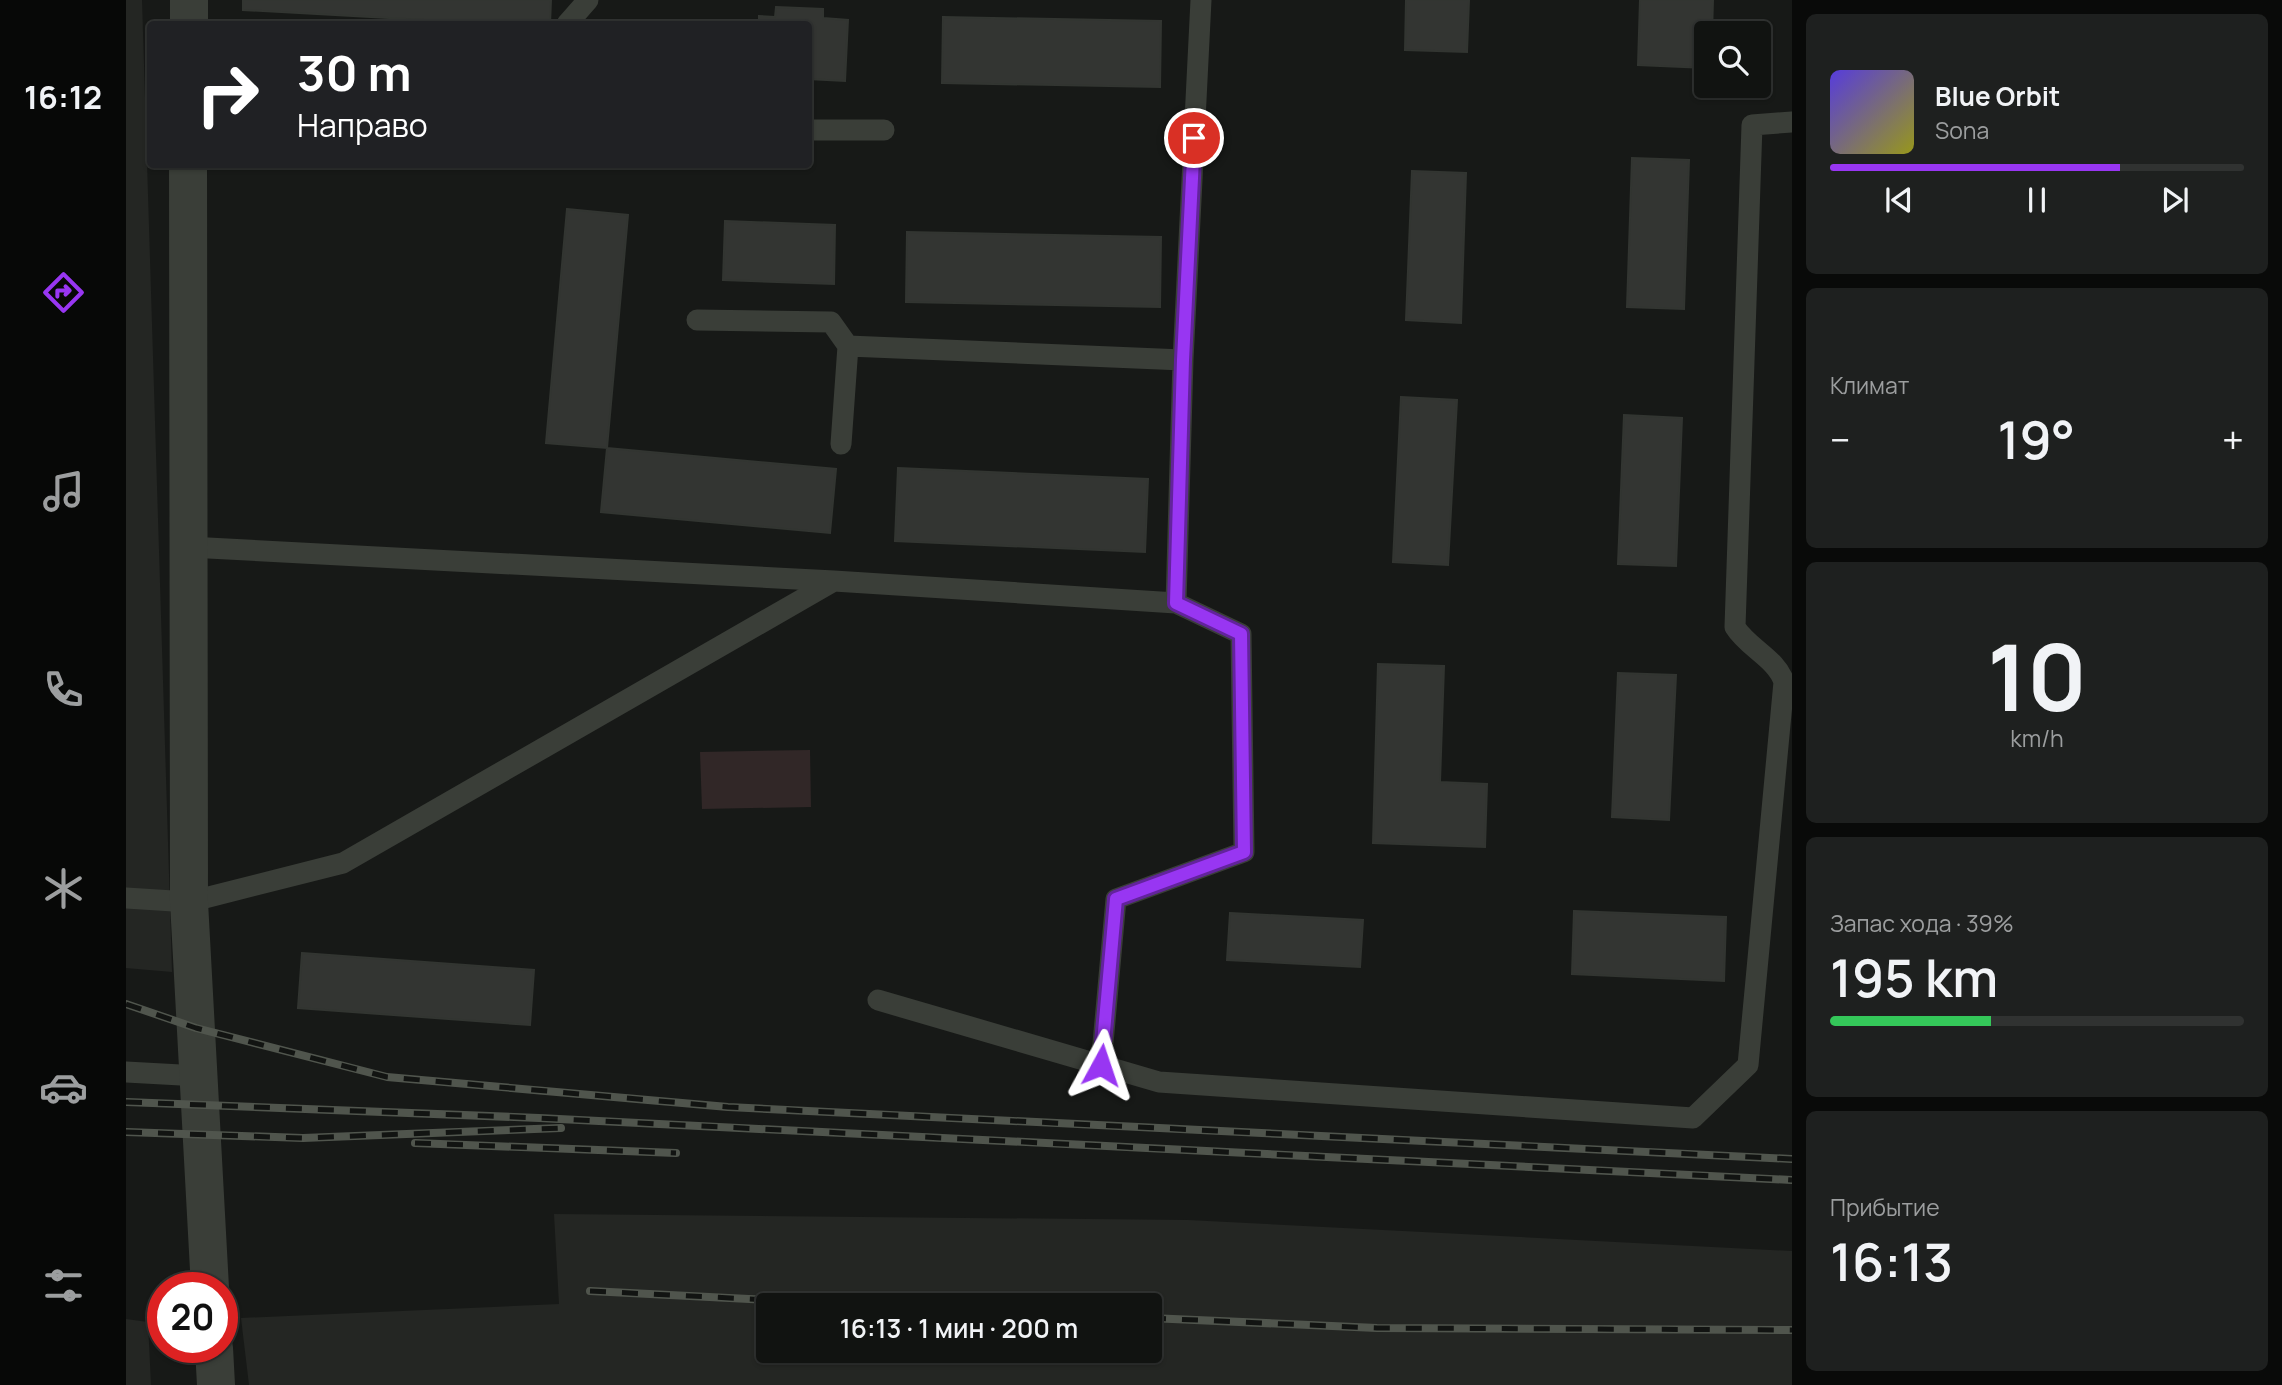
<!DOCTYPE html>
<html lang="ru">
<head>
<meta charset="utf-8">
<style>
  :root { --surface:#111311; --page:#1e201f; --text:#f1f3f6; --muted:#9c9e9f; --line:#303231; --accent:#9836f2 }
  body { margin:0; font-family:Manrope,sans-serif; background:var(--page); color:var(--text); height:100vh; display:flex; flex-direction:column; font-size:26px; white-space:nowrap }
  * { box-sizing:border-box; margin:0 }
  p { font-size:23px; color:var(--muted) }
  .icon { flex:none; width:38px; height:38px; fill:none; stroke:currentColor; stroke-width:2; stroke-linecap:round; stroke-linejoin:round }
  .map { position:relative; flex:1; overflow:hidden }
  .sheet { display:flex; flex-direction:column; gap:14px; padding:14px; background:#090a09; width:490px }
  .sheet>* { flex:none }
  .top-card { position:absolute; left:21px; top:21px; width:665px; height:147px; border-radius:7px; box-shadow:0 2px 5px #0004,0 0 0 2px var(--line); background:#202124; color:#fff; overflow:hidden }
  .tools { position:absolute; left:1568px; top:21px; display:grid; gap:14px }
  .tools a { display:grid; place-items:center; width:77px; height:77px; border-radius:7px; background:var(--surface); box-shadow:0 2px 5px #0004,0 0 0 2px var(--line); font-size:35px }
  .speed { position:absolute; left:21px; top:1272px; display:flex; gap:14px; font-size:35px; font-weight:700; text-align:center }
  .speed>* { display:grid; place-content:center; width:91px; height:91px; border-radius:50%; background:var(--surface); box-shadow:0 2px 5px #0004,0 0 0 2px var(--line); line-height:1 }
  .speed .limit { border:10px solid #d22; background:#fff; color:#111 }
  .pin { position:absolute; display:grid; place-items:center; width:60px; height:60px; color:#fff; margin:-30px; border:4px solid #fff; border-radius:50%; box-shadow:0 2px 7px #0007 }
  .me { position:absolute; width:77px; margin:-38px; rotate:5deg; stroke-linejoin:round; filter:drop-shadow(0 0 5px #0008) }
  .turn { display:flex; align-items:center; gap:24px; height:147px; padding:0 35px; font-size:32px }
  .turn .icon { width:91px; height:91px; stroke-width:2.5 }
  .turn b { display:block; font-size:49px; line-height:60px }
  .big { font-size:52px; font-weight:600; line-height:1.1 }
  .sheet .card { flex:1; display:flex; flex-direction:column; justify-content:center; gap:10px; min-width:0; padding:0 24px; border-radius:10px; background:var(--page) }
  .sheet .dial { align-items:center; gap:0 }
  .dial b { font-size:91px; line-height:1 }
  .song { display:flex; align-items:center; gap:21px }
  .cover { width:84px; height:84px; border-radius:10px; background:linear-gradient(135deg,hsl(250 70% 55%),hsl(60 70% 35%)) }
  .played { height:7px; border-radius:4px; background:linear-gradient(90deg,var(--accent) 70%,var(--line) 70%) }
  .keys { display:flex; justify-content:space-around; direction:ltr }
  .heat { display:flex; justify-content:space-between; align-items:center; font-size:38px; direction:ltr }
  .charge { height:10px; border-radius:5px; background:linear-gradient(90deg,#34c759 39%,var(--line) 0) }
  .trip { position:absolute; left:630px; top:1293px; width:406px; height:70px; border-radius:7px; background:var(--surface); box-shadow:0 2px 5px #0004,0 0 0 2px var(--line); font-weight:600; line-height:70px; text-align:center }
  main { display:flex; flex:1; min-height:0 }
  .menu { display:flex; flex-direction:column; width:126px; justify-content:space-around; align-items:center; background:#070807; color:var(--muted) }
  .menu .icon { width:49px; height:49px }
  .menu .active { color:var(--accent) }
  .menu b { font-size:32px; color:var(--text) }
  .map>svg:first-child { display:block }
  .built { fill:#242623; fill-rule:evenodd }
  .green { fill:#312727 }
  .building { fill:#333532; stroke:#323531; stroke-width:2 }
  .lines { fill:none; stroke-linecap:round; stroke-linejoin:round }
  .lane { stroke:#3a3e38; stroke-width:21 }
  .street { stroke:#3a3e38; stroke-width:38 }
  .rail-casing { stroke:#50554d; stroke-width:8 }
  .rail { stroke:#121412; stroke-width:5; stroke-dasharray:16; stroke-linecap:butt }
  .route-casing { stroke:#63239d; stroke-width:18 }
  .route { stroke:#9836f2; stroke-width:12 }
</style>
</head>
<body>
<main>
<nav class="menu">
<b>16:12</b>
<svg class="icon active" aria-label="directions" viewBox="0 0 24 24"><path d="M12 3l9 9-9 9-9-9zM9 14v-3h6M13 9l2 2-2 2"/></svg>
<svg class="icon" aria-label="music" viewBox="0 0 24 24"><path d="M9 18V5l10-2v13"/><circle cx="6" cy="18" r="3"/><circle cx="16" cy="16" r="3"/></svg>
<svg class="icon" aria-label="phone" viewBox="0 0 24 24"><path d="M5 4h4l2 5-3 2q2 4 5 5l2-3 5 2v4C11 20 4 13 5 4z"/></svg>
<svg class="icon" aria-label="climate" viewBox="0 0 24 24"><path d="M12 3v18M4 7l16 10M4 17L20 7"/></svg>
<svg class="icon" aria-label="car" viewBox="0 0 24 24"><path d="M5 17H2v-5l4-1 3-4h7l3 4 3 1v5h-3M9 17h6M6 11h13"/><circle cx="7" cy="17" r="2"/><circle cx="17" cy="17" r="2"/></svg>
<svg class="icon" aria-label="filters" viewBox="0 0 24 24"><path d="M4 7h16M4 17h16"/><circle cx="9" cy="7" r="2"/><circle cx="15" cy="17" r="2"/></svg>
</nav>
<div class="map">
<svg width="1666" height="1385" viewBox="0 0 1666 1385">
  <rect width="100%" height="100%" fill="#171917"/>
  <!-- built -->
  <path class="built" d="M0,0H16L46,972L0,968Z
    M428,1214L1062,1220L1666,1251V1385H123L115,1318L433,1304ZM642,1306H1024V1351H642Z
    M0,1319L22,1322L25,1385H0Z"/>
  <!-- green -->
  <path class="green" d="M684,750L685,807L576,809L574,752Z"/>
  <!-- building -->
  <path class="building" d="M117,0H425L424,24H370L117,10Z
    M1280,0H1343L1341,52L1279,50Z
    M1514,0H1587L1586,33H1580V68L1512,65Z
    M650,7L697,9V18L722,20L719,81L682,79V24H633V16L649,17Z
    M817,17L1035,21L1034,87L816,83Z
    M1506,158L1563,160L1558,309L1501,307Z
    M1286,171L1340,173L1335,323L1280,320Z
    M441,209L502,215L481,448L420,443Z
    M599,221L709,225L708,284L597,280Z
    M781,232L1035,237L1034,307L780,302Z
    M1275,397L1331,400L1322,565L1267,562Z
    M1498,415L1556,418L1550,566L1492,564Z
    M481,448L710,469L704,533L475,512Z
    M772,468L1022,479L1019,552L769,541Z
    M1252,664L1318,666L1314,782L1361,784L1359,847L1247,843Z
    M1492,673L1550,675L1543,820L1486,817Z
    M1448,911L1600,917L1598,981L1446,974Z
    M1104,913L1237,920L1234,967L1101,960Z
    M176,953L408,970L404,1025L172,1008Z"/>
  <g class="lines">
    <!-- lane -->
    <path class="lane" d="M441,24L462,0
      M682,130H758
      M571,320L705,322L722,346L1057,360
      M715,444L722,346
      M63,547L708,581L1050,603L1057,360L1075,0
      M0,898L63,902L217,863L708,581
      M752,1000L1033,1082L1567,1118L1622,1065L1658,682C1651,659 1622,648 1609,627L1626,125L1666,122
      M975,1065L990,899L1118,852L1115,634L1050,603
      M0,1072L73,1076"/>
    <!-- street -->
    <path class="street" d="M63,24V0
      M62,164L63,902L84,1288
      M88,1348L90,1385"/>
    <defs>
      <path id="rail" d="M0,1004L70,1028L261,1077L602,1107L1666,1159
        M0,1102L413,1118L1666,1180
        M0,1132L177,1138L435,1128
        M289,1143L550,1153
        M464,1291L765,1306
        M1024,1318L1251,1328L1666,1330"/>
    </defs>
    <!-- rail casing -->
    <use href="#rail" class="rail-casing"/>
    <!-- rail -->
    <use href="#rail" class="rail"/>
  </g>
  <g class="lines">
    <defs>
      <path id="route" d="M975,1065L990,899L1118,852L1115,634L1050,603L1057,360L1068,138"/>
    </defs>
    <!-- route casing -->
    <use href="#route" class="route-casing"/>
    <!-- route -->
    <use href="#route" class="route"/>
  </g>
</svg>
<div class="tools">
<a><svg class="icon" aria-label="search" viewBox="0 0 24 24"><circle cx="10" cy="10" r="6"/><path d="M15 15l6 6"/></svg></a>
</div>
<div class="speed"><div class="limit">20</div></div>
<div class="pin" style="left:1068px;top:138px;background:#d93025"><svg class="icon" aria-label="arrive" viewBox="0 0 24 24"><path d="M6 21V4h12l-3 4 3 4H6"/></svg></div>
<svg class="me" style="left:975px;top:1065px" viewBox="-20 -20 40 40"><path d="M0-17L14 15 0 8-14 15z" fill="#9836f2" stroke="#fff" stroke-width="4"/></svg>
<div class="trip">16:13 · 1 мин · 200 m</div>
<div class="top-card">
<div class="turn"><svg class="icon" aria-label="right" viewBox="0 0 24 24"><path d="M7 20v-9h11M14 6l5 5-5 5"/></svg><div><b>30 m</b>Направо</div></div>
</div>
</div>
<section class="sheet">
<div class="card">
<div class="song"><i class="cover"></i><div><b>Blue Orbit</b><p>Sona</p></div></div>
<div class="played"></div>
<div class="keys"><svg class="icon" aria-label="previous" viewBox="0 0 24 24"><path d="M18 5L8 12l10 7zM5 5v14"/></svg><svg class="icon" aria-label="pause" viewBox="0 0 24 24"><path d="M8 5v14M16 5v14"/></svg><svg class="icon" aria-label="next" viewBox="0 0 24 24"><path d="M6 5l10 7-10 7zM19 5v14"/></svg></div>
</div>
<div class="card"><p>Климат</p>
<div class="heat"><a>−</a><b class="big">19°</b><a>+</a></div>
</div>
<div class="card dial"><b>10</b><p>km/h</p></div>
<div class="card"><p>Запас хода · 39%</p><b class="big">195 km</b><div class="charge"></div></div>
<div class="card"><p>Прибытие</p><b class="big">16:13</b></div>
</section>
</main>
</body>
</html>
